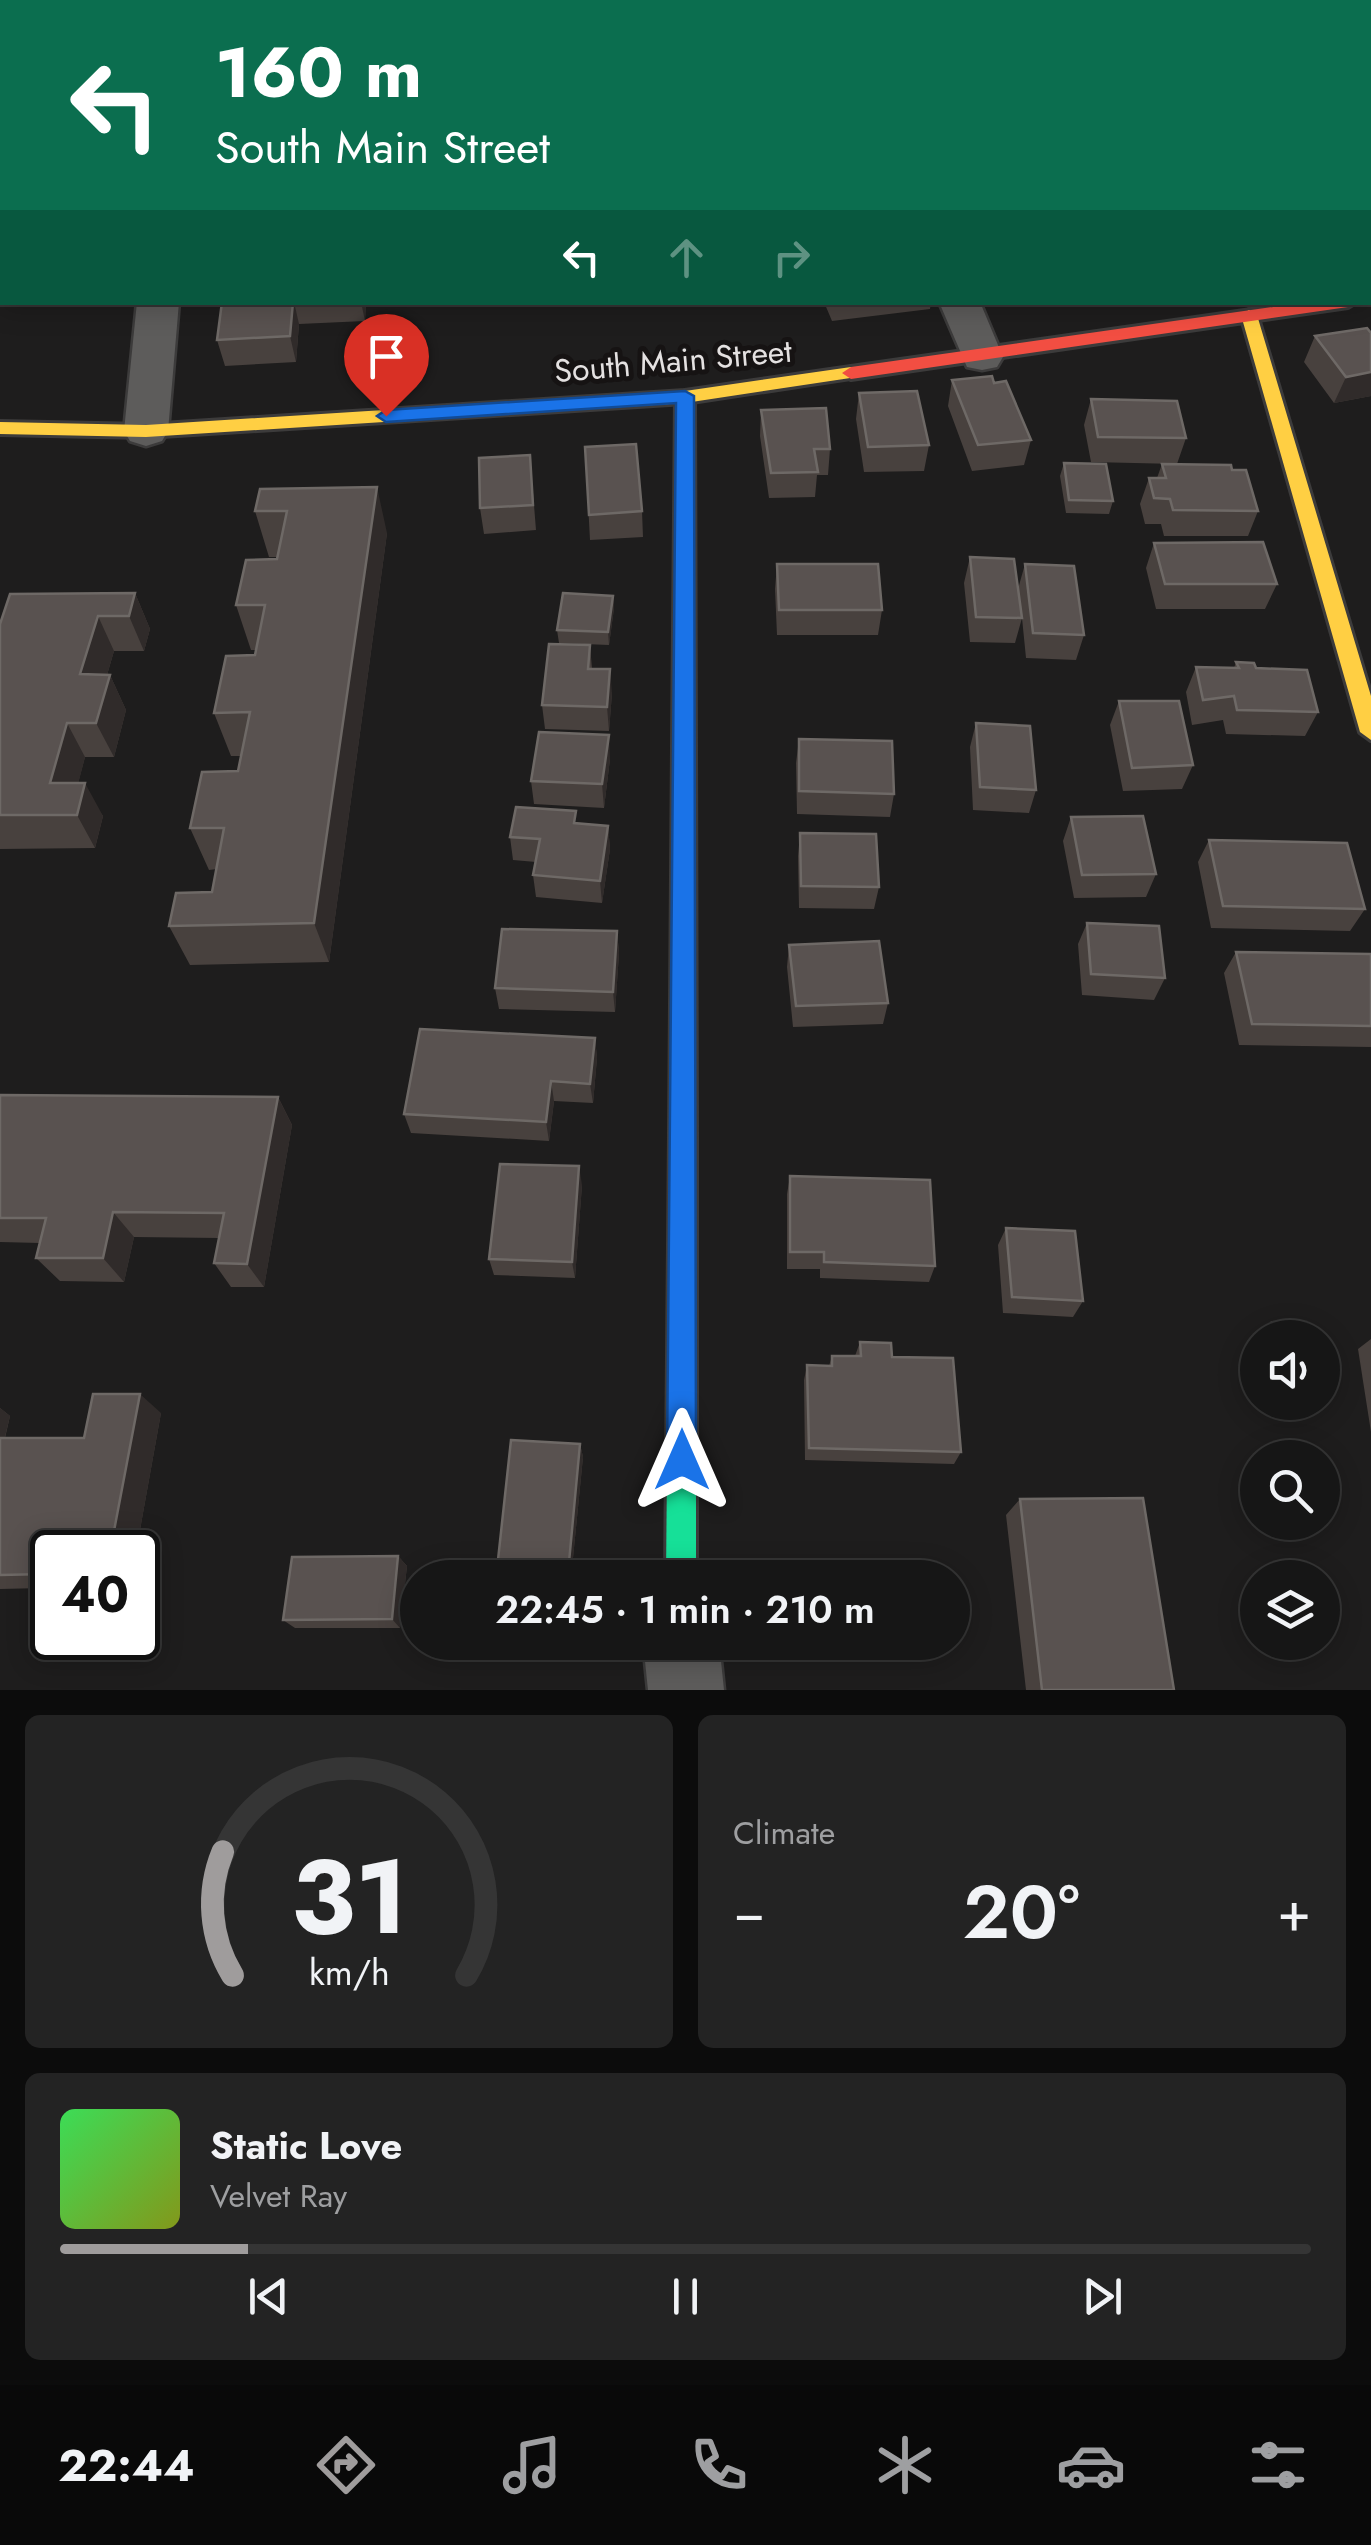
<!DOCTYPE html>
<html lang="en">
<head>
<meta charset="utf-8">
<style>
  :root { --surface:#161616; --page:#232323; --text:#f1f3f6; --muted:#9e9fa1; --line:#353535; --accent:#9f9c9c }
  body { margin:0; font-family:Jost,sans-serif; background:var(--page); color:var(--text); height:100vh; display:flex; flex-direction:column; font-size:38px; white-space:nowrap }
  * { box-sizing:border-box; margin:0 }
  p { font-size:32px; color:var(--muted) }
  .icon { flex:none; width:55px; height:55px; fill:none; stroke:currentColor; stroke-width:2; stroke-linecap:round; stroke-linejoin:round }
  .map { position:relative; height:1690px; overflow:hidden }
  .drawer { display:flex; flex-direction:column; gap:25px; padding:25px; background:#0c0c0c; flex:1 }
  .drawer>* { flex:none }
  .banner { position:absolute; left:0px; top:0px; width:1372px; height:305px; box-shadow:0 5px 25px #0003,0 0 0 2px var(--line); background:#0b6e4f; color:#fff; overflow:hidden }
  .buttons { position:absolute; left:1240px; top:1320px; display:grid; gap:20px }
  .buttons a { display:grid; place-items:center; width:100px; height:100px; border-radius:50%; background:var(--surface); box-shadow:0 5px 25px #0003,0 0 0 2px var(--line); font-size:50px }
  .speed { position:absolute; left:30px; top:1530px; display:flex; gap:20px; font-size:50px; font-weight:700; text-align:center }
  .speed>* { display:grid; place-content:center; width:130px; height:130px; border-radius:50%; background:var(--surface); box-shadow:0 5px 25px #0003,0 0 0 2px var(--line); line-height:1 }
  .speed .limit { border:5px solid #111; border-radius:15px; background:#fff; color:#111 }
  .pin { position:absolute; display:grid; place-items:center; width:85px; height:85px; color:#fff; margin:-102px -42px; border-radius:50% 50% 50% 0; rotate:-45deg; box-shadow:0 0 10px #0007 }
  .pin .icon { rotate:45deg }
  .me { position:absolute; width:110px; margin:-55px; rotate:0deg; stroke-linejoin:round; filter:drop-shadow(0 0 8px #0008) }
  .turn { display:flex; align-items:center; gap:35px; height:210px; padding:0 50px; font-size:45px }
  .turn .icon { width:130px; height:130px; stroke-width:2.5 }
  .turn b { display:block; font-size:70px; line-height:85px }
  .lanes { display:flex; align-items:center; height:95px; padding:0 50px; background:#0003; justify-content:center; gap:50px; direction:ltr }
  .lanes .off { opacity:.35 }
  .big { font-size:75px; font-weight:600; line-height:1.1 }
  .drawer .tile { flex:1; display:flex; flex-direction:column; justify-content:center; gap:15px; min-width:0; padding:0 35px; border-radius:15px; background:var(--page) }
  .drawer .dial { align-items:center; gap:0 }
  .dial svg { height:260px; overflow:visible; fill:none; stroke:var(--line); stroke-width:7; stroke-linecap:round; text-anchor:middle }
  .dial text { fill:var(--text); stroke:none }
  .song { display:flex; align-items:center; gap:30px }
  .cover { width:120px; height:120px; border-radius:15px; background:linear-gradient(135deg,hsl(130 70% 55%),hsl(70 70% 35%)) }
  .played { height:10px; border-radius:5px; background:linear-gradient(90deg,var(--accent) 15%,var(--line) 15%) }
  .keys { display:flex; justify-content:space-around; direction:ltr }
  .heat { display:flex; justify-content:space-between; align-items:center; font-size:55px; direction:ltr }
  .drawer .tiles { flex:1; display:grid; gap:25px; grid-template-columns:1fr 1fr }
  .tile:last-child { grid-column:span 2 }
  .trip { position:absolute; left:400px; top:1560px; width:570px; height:100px; border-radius:50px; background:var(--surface); box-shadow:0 5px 25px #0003,0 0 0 2px var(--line); font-weight:600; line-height:100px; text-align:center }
  .dock { display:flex; height:160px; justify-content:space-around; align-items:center; background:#090909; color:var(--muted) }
  .dock .icon { width:70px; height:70px }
  .dock .on { color:var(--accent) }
  .dock b { font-size:45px; color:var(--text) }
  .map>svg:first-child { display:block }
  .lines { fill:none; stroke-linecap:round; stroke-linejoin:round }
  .street-casing { stroke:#3c3b3b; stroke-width:5 }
  .fast-casing { stroke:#3c3b3b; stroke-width:6 }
  .slow-casing { stroke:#3c3b3b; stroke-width:6 }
  .jam-casing { stroke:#3c3b3b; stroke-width:6 }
  .street { fill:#5d5c5b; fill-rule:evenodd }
  .fast { fill:#16e098; fill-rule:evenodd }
  .slow { fill:#ffcf43; fill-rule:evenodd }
  .jam { fill:#f24e42; fill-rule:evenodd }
  .wall { fill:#48413e }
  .shaded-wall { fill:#302b2a }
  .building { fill:#595250; stroke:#6e6966; stroke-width:2.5 }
  .route { fill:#1a73e8; stroke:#114b97; stroke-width:2.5 }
  .labels { text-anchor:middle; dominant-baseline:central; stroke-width:10; stroke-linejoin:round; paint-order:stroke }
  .far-street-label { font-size:32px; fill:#e4e1e1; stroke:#161313 }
</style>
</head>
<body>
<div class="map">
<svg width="1371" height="1690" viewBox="0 0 1371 1690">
  <rect width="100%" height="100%" fill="#1e1d1d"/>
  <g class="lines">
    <defs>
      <path id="street" d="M170,0H204V2H171Z
        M858,0H892L893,2H860Z
        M137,302H179L168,431L162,441L146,446L130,441L124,431Z
        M939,302H980L1003,357L997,367L982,370L967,367Z
        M643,1642H719L724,1690H648Z"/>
      <path id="fast" d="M683,1122L692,1126L696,1134V1578H666L670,1134L674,1126Z"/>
      <path id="slow" d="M1249,310L1257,315L1371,696V740L1360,732L1241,315Z
        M851,367L860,373L857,377L685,403L146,437L0,434V422L146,425L685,391Z
        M684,740L695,748L696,1134L692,1142L683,1146L674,1142L670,1134L673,748Z"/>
      <path id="jam" d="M1308,302H1356L1348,307L851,379L842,373L851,367Z
        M685,391L694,397L695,748L684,756L673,748L676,397Z"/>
    </defs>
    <!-- street casing -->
    <use href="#street" class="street-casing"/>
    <!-- fast casing -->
    <use href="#fast" class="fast-casing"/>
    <!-- slow casing -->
    <use href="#slow" class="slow-casing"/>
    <!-- jam casing -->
    <use href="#jam" class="jam-casing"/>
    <!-- street -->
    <use href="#street" class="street"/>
    <!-- fast -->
    <use href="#fast" class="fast"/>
    <!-- slow -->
    <use href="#slow" class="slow"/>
    <!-- jam -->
    <use href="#jam" class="jam"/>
  </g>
  <!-- wall -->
  <path class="wall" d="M237,0H331L330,2H238Z
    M949,0H1002V1L1006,2H950Z
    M1321,0H1371V44L1370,2H1323Z
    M222,302H366L365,321L299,324L296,362L225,366L217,340Z
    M824,302H931L930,309L832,321Z
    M1371,333V396L1334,403L1304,362L1315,336Z
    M952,380L994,383L1031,440L1024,465L972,471L948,406Z
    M859,393L929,445L924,471L864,472L856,419Z
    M1091,399L1186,438L1177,464L1091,462L1084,425Z
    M761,410L830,449L828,475H817L815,497L769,498L760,436Z
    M585,447L642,511L643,537L590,540Z
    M1064,463L1113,501L1109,514L1066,513L1060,476Z
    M1162,464L1232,470L1258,511L1248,536H1164L1161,524H1145L1140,504L1149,478H1157Z
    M532,480L536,530L484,534L480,508Z
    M260,489L387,533L329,962L190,965L169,926L212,892L217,869L209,870L190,828L238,771L241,756H231L214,713L255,655L256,650H251L236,605L277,559L278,557H269L255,511Z
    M1154,543L1277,584L1265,609H1156L1146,568Z
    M970,557L1018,589L1025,564L1084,635L1076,660L1026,658L1022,618L1015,643L970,642L964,583Z
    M777,564L882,610L878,635H777L775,589Z
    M135,593L150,629L144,651H114L107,675H110L126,710L114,757H85L78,783L103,816L95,848L0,849V624Z
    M613,596L614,608L609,645L559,643L557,630Z
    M590,645L592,669L612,693L609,731L545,729L542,705Z
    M1236,662L1256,668L1318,712L1305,736L1226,734L1223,720L1192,725L1186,692L1196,667L1234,668Z
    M1119,701L1193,765L1182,789L1123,791L1110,725Z
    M976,723L1036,790L1029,813L973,810L970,747Z
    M799,739L894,794L890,817L797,814L796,763Z
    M610,759L604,808L534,804L531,781Z
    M1071,817L1156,874L1146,897L1074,898L1063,841Z
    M577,824L608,826L610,849L602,903L536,897L533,875L536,862L513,860L510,837Z
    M800,833L879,887L874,909L799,908L798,856Z
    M1209,840L1365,909L1350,931L1211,928L1198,862Z
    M1087,923L1165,978L1154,1000L1082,995L1078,944Z
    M617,931L619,953L615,1012L499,1009L495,988Z
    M789,945L888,1003L883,1024L793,1027L787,967Z
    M1236,952L1371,954V1047L1239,1045L1224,973Z
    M595,1038L597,1058L593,1103L554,1101L549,1141L411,1133L404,1114Z
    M0,1095L278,1097L292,1125L264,1287H231L214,1263L219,1238L134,1237L124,1282L60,1281L36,1258L40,1243L0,1242Z
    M790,1176L935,1266L929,1282L820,1278V1269H787V1194Z
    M582,1185L575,1278L494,1275L489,1259Z
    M1006,1228L1083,1301L1073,1317L1003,1313L998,1245Z
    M1272,1323L1316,1338H1264V1331Z
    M1371,1339V1432L1358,1349Z
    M860,1342L892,1357L961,1452L954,1464L805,1460L804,1380L807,1365L829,1366L832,1356H855Z
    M0,1408L10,1416L5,1438H84L161,1413L136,1552H52V1595L43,1590V1588L0,1589Z
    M580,1444L583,1457L571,1578H501L497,1569Z
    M1020,1499L1174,1690H1026L1006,1515Z
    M398,1556L407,1566L400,1628H295L283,1620Z"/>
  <!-- shaded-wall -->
  <path class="shaded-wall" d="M293,302H294L299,324L296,362L290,336Z
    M361,302H366L365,321Z
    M1371,372V396L1334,403L1346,377Z
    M377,487L387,533L329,962L314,923Z
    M135,593L150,629L144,651L129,616Z
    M613,596L614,608L609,645L608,632Z
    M98,616L114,651L97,709L80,674Z
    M610,669L612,693L609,731L607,707Z
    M110,675L126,710L114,757L96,723Z
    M67,723L85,757L70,816L50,783Z
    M609,735L610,759L604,808L602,784Z
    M85,783L103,816L95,848L77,815Z
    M608,826L610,849L602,903L600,881Z
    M617,931L619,953L615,1012L613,992Z
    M595,1038L597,1058L593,1103L590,1084Z
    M551,1081L554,1101L549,1141L546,1122Z
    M278,1097L292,1125L264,1287L247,1264Z
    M579,1166L582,1185L575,1278L572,1262Z
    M113,1212L134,1237L124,1282L103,1258Z
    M140,1394L161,1413L136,1552H110Z
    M0,1408L10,1416L0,1457Z
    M580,1444L583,1457L571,1578H569L568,1573Z
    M398,1556L407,1566L400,1628L392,1619Z"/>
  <!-- building -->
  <path class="building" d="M966,1H1006V2H967Z
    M222,302H293L290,336L217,340Z
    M1367,328L1371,333V372L1346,377L1315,336Z
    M992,376L994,383L1006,381L1031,440L978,445L952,380Z
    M917,391L929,445L868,447L859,393Z
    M1091,399L1177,401L1186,438L1098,437Z
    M826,408L830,449H814L818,472L771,473L761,410Z
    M636,444L642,511L589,515L585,447Z
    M530,455L533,505L480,508L479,458Z
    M1064,463L1106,464L1113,501L1069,500Z
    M1162,464L1231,465L1232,470H1246L1258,511L1173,510L1170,499L1154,498L1149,478H1166Z
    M377,487L314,923L169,926L176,893L212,892L224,828H190L202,772L238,771L250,712L214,713L226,656L255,655L265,605H236L246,560L277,559L287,511H255L260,489Z
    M1263,542L1277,584H1165L1154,543Z
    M970,557L1014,559L1022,618L976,617Z
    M777,564H878L882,610H779Z
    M1025,564L1074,566L1084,635L1033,633Z
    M135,593L129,616H98L80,674L110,675L96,723H67L50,783H85L77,815H0V624L10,594Z
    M563,593L613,596L608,632L557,630Z
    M549,644L590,645L588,669H610L607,707L542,705Z
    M1236,662L1254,663L1256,668L1307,670L1318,712L1237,710L1234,696L1203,700L1196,667L1239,668Z
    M1119,701H1179L1193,765L1132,768Z
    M976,723L1030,726L1036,790L980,787Z
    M539,732L609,735L602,784L531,781Z
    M799,739L892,741L894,794L799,791Z
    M516,807L576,811L574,823L608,826L600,881L533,875L540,839L510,837Z
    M1143,816L1156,874L1082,875L1071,817Z
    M800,833L876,834L879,887L801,886Z
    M1209,840L1347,843L1365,909L1223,906Z
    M1087,923L1159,926L1165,978L1091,974Z
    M502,929L617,931L613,992L495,988Z
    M879,941L888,1003L796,1006L789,945Z
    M1236,952L1371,954V1026L1252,1024Z
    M420,1029L595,1038L590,1084L551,1081L546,1122L404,1114Z
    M0,1095L278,1097L247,1264L214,1263L224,1213L113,1212L103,1258H36L46,1218H0Z
    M500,1164L579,1166L572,1262L489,1259Z
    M790,1176L930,1180L935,1266L824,1262V1252H790Z
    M1006,1228L1075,1231L1083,1301L1012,1297Z
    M1272,1323L1316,1330V1338H1273Z
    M860,1342L891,1343L892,1357L953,1358L961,1452L809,1448L807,1365L832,1366V1356H861Z
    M93,1394H140L110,1552H52V1590H43L46,1574L0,1575V1438H84Z
    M511,1440L580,1444L568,1573L497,1569Z
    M1143,1498L1174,1690H1042L1020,1499Z
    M398,1556L392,1619L283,1620L292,1557Z"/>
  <!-- route -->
  <path class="route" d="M685,391L694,396L696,1460L692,1470L682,1474L671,1470L667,1460L676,403L386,422L377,416L386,410Z"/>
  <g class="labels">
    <!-- far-street labels -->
    <g class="far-street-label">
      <text transform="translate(673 361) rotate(-5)">South Main Street</text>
    </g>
  </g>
</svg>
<div class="buttons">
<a><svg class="icon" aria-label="sound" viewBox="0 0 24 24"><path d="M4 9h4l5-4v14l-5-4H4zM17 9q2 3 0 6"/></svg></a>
<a><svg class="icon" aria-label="search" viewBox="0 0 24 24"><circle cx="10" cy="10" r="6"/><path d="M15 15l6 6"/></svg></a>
<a><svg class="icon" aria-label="layers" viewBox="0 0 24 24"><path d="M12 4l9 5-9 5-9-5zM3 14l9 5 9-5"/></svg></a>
</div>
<div class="speed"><div class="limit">40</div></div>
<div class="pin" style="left:386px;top:416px;background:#d93025"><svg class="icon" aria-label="arrive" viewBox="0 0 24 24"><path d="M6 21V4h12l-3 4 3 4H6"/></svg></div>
<svg class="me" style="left:682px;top:1460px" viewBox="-20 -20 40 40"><path d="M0-17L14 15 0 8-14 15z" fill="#1a73e8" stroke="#fff" stroke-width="4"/></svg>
<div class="trip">22:45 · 1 min · 210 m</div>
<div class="banner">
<div class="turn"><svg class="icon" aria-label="left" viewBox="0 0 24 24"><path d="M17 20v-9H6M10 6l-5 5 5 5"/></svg><div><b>160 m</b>South Main Street</div></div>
<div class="lanes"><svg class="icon" aria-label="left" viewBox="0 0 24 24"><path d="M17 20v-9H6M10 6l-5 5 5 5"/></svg><svg class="icon off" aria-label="ahead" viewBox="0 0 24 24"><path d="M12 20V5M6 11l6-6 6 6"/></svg><svg class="icon off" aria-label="right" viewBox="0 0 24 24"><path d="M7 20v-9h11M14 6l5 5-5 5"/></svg></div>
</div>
</div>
<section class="drawer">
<div class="tiles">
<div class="tile dial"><svg viewBox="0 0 100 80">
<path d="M14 69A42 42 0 1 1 86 69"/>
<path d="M14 69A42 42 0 0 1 11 31" stroke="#9f9c9c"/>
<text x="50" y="56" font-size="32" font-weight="700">31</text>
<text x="50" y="72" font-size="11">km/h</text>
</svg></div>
<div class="tile"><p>Climate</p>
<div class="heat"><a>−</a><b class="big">20°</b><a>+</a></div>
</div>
<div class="tile">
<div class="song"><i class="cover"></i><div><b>Static Love</b><p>Velvet Ray</p></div></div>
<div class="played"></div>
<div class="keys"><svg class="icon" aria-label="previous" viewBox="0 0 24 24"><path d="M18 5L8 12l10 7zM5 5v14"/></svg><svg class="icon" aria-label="pause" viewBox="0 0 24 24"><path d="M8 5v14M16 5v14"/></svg><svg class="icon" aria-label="next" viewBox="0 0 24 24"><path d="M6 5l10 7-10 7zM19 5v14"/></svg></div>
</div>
</div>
</section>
<nav class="dock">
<b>22:44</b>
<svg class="icon on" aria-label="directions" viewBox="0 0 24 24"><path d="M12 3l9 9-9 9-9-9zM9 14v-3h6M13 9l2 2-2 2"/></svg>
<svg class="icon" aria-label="music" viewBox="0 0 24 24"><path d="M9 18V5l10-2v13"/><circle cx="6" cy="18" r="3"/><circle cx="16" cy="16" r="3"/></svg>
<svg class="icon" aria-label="phone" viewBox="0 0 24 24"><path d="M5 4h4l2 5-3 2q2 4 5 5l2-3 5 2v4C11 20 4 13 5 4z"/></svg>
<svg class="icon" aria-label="climate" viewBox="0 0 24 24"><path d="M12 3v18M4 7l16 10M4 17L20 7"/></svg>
<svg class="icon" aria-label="car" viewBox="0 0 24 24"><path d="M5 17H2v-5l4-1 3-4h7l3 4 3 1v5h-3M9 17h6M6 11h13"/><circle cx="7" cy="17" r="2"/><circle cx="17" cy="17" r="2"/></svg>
<svg class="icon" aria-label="filters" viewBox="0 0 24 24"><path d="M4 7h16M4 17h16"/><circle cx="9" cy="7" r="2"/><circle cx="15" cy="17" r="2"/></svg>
</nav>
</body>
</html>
